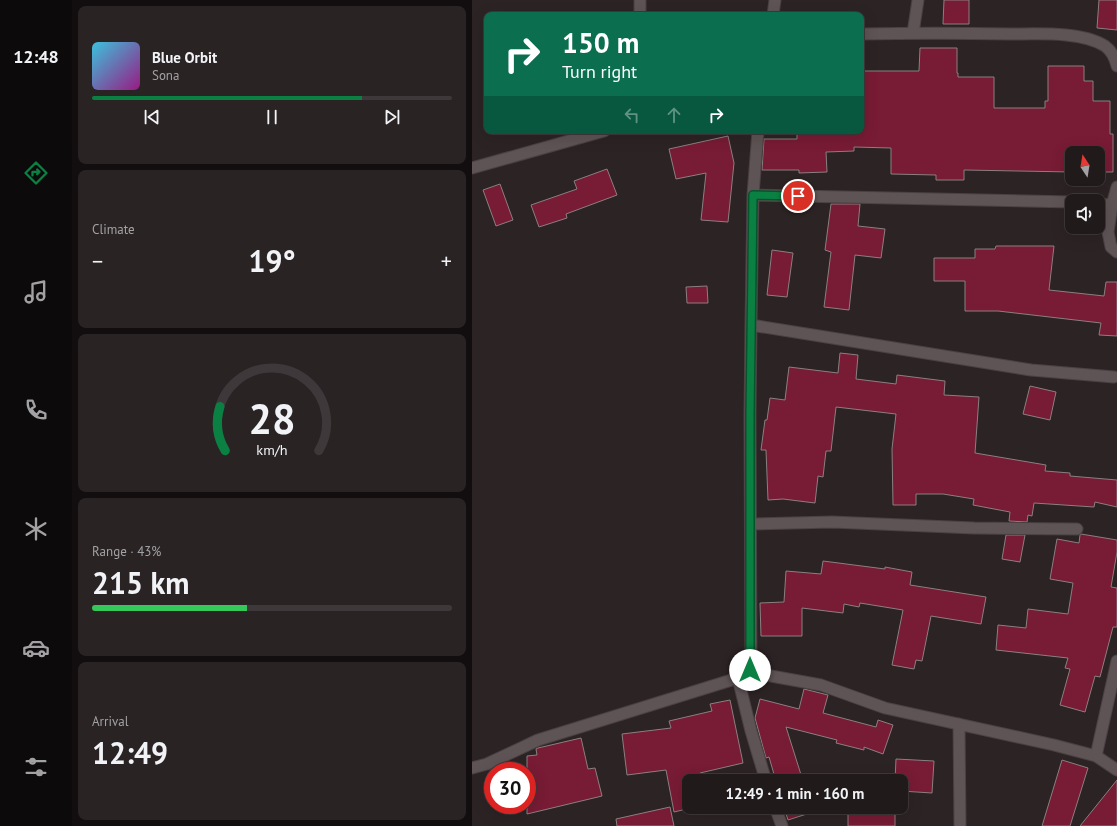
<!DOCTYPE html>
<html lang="en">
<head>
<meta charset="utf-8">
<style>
  :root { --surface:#211a1b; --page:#292324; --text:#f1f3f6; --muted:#a2a1a3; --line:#3e383a; --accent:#0b8043 }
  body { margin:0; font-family:"PT Sans",sans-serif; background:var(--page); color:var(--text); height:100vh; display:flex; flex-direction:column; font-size:15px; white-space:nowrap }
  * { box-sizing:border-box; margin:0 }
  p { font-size:13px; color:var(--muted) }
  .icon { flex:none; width:22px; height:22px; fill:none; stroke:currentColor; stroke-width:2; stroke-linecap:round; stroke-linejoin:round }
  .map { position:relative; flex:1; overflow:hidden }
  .sheet { display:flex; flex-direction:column; gap:6px; padding:6px; background:#120e0f; width:400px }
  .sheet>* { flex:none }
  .guide { position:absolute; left:12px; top:12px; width:380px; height:122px; border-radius:8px; box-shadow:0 4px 16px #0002,0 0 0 1px var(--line); background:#0b6e4f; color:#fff; overflow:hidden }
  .needle { width:26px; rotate:348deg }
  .controls { position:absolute; left:593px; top:146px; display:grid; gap:8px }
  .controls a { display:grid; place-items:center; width:40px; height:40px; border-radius:8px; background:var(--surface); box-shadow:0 4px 16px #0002,0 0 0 1px var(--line); font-size:20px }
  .speed { position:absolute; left:12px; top:762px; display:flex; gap:8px; font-size:20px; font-weight:700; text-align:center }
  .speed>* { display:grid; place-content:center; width:52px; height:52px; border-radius:50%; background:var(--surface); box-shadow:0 4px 16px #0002,0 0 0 1px var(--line); line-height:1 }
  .speed .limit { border:6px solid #d22; background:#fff; color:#111 }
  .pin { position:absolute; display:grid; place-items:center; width:34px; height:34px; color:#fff; margin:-17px; border:2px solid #fff; border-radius:50%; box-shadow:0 1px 4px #0007 }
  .me { position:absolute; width:44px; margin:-22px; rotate:0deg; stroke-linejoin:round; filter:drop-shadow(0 0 3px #0008) }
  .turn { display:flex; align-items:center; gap:14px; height:84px; padding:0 12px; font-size:18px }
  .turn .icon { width:52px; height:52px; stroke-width:2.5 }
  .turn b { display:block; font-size:28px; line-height:34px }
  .lanes { display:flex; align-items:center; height:38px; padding:0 12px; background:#0003; justify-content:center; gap:20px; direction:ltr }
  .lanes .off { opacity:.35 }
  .big { font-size:30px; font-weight:800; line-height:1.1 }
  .sheet .tile { flex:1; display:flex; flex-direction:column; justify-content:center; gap:6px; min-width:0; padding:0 14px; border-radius:8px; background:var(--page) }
  .sheet .dial { align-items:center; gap:0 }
  .dial svg { height:104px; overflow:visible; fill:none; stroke:var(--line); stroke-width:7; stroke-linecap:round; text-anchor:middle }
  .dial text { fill:var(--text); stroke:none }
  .song { display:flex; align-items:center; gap:12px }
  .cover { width:48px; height:48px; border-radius:6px; background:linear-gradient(135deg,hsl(190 70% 55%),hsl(310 70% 35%)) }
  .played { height:4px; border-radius:2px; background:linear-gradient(90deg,var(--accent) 75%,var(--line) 75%) }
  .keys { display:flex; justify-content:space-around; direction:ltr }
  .heat { display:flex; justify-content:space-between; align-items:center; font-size:22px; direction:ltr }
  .charge { height:6px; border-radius:3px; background:linear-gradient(90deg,#34c759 43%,var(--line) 0) }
  .trip { position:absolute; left:210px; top:774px; width:226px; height:40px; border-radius:8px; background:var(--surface); box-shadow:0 4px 16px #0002,0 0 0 1px var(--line); font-weight:800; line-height:40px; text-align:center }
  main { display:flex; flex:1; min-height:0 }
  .tabs { display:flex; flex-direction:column; width:72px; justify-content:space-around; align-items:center; background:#0d0a0b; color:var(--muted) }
  .tabs .icon { width:28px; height:28px }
  .tabs .selected { color:var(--accent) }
  .tabs b { font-size:18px; color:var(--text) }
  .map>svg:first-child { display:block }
  .building { fill:#781b35; stroke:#8b7f81 }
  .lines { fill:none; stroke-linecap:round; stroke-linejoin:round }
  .minor-casing { stroke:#494143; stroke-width:13 }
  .minor { stroke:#5e5355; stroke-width:11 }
  .route-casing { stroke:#07532c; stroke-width:10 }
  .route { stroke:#0b8043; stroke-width:7 }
</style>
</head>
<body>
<main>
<nav class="tabs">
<b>12:48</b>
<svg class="icon selected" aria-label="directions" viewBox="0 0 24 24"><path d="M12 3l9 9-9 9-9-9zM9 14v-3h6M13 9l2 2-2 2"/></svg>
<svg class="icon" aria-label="music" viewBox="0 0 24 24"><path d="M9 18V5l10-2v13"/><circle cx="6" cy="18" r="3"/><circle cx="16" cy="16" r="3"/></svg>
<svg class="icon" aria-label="phone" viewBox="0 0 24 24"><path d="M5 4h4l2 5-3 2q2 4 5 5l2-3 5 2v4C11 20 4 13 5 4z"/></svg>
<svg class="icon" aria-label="climate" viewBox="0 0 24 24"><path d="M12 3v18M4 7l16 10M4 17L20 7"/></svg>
<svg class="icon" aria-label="car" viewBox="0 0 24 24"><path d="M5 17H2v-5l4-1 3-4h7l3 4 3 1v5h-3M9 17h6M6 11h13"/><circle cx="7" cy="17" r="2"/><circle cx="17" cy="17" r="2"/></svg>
<svg class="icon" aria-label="filters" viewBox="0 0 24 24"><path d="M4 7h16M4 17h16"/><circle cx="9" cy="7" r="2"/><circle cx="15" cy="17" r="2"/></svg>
</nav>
<section class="sheet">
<div class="tile">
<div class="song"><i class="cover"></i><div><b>Blue Orbit</b><p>Sona</p></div></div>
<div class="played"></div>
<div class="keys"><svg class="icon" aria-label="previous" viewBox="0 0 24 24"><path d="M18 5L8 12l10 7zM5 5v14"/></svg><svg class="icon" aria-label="pause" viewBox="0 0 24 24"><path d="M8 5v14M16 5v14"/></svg><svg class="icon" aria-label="next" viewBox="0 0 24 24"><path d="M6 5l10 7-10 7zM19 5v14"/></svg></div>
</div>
<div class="tile"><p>Climate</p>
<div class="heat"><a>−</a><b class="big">19°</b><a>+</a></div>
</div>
<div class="tile dial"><svg viewBox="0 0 100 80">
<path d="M14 69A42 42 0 1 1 86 69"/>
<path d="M14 69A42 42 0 0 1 10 35" stroke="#0b8043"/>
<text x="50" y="56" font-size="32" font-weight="700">28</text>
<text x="50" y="72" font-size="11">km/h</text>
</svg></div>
<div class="tile"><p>Range · 43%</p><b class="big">215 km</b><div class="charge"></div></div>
<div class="tile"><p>Arrival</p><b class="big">12:49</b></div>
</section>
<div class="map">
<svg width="645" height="826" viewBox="0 0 645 826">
  <rect width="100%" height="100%" fill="#2c2324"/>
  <!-- building -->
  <path class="building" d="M472,0H497V24H471Z
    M627,0H645V30L625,28Z
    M448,48H485V73H486V77H522V108H573V101H576V66H612V81H621V101H638V134H641V172H626V153H600V172L492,170V180H464V175L419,174V148L382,147V151L354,152L355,172L327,173V170H290L292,139H325V131H389V71H447Z
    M256,136L262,163L256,222L229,220L234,173L204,179L197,149Z
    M135,169L145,195L94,214L95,218L67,227L59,205L105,189L102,181Z
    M28,184L41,220L24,226L11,190Z
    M359,204H388L386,226L413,229L409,258L383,255L377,310L352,307L359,252L353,250Z
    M524,246H582L577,290L632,296L634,282H645V336L627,335L629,323L526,311H493V281H462V258H503V249H523Z
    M300,250L321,253L315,297L295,295Z
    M235,286L236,303H215L214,287Z
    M368,353L386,355L384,379L424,384L425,375L473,381L472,395L507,397L503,453L574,465L573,471L598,473V476L645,480V507L623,502L622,507L562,503L560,516L556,515L555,522L537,521L538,512L501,505L502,499L471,494H444V505H421L420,449L424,414L364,407L359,451H354L351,477L346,476L343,503L311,499L296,500L294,450H289L293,420H295L298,398L313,400L317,367L366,373Z
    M558,386L584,392L578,420L551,414Z
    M609,534L645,540V552L639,587L645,588V627H641L628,677L623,676L613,712L588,705L598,669L593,668L596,658L524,650L526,625L554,628L556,609L596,614L601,583L578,579L585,539L607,543L608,535Z
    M534,535H553L548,562L530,559Z
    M351,561L413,569V567L440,572L438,585L514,597L509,624L459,616L450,661L444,660L442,669L420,665L431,610L388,603L387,607L372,604L371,613L330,608V636H289L288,603L312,602L314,571L349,574Z
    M332,689L356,695L351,713L404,727L406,720L421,725L411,754L392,747V750L364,743L365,740L314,727L331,781H304L297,757L294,758L283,718L288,699L327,709Z
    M258,700L271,763L228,773L230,781H217V807H223L202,812L194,770L155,775L150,734L199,728L197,721L240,711L238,704Z
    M109,738L116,769L123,768L130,796L55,814V756L65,755L64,749L66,748Z
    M424,759L462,761L460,793L429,791V781H423Z
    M590,760L616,768L598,826H570Z
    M645,780V826H608Z
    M198,807L202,826H145L144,819Z
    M312,807H339L341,812L316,820Z
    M376,807H423V826H376Z"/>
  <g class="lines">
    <defs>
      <path id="minor" d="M168,0V15
        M301,15L303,0
        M441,33L446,0
        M389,34C439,33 488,33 538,34C565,34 610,31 633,46C640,51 643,58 645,66
        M0,168L132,131
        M281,195L600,202
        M626,204L640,205L636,232L639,247L645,252
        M640,205L645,187
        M279,325L559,370L642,377
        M279,524L360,522L502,528L605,529
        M279,670L278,415L279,325L281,195L286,131
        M266,678L279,731L294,781
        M487,724L488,826
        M624,756L645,661
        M0,768L15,764L66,740L266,678L279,670L299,676L349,685L413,708L582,745L624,756L645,770
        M303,807L310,826"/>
    </defs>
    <!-- minor casing -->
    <use href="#minor" class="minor-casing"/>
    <!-- minor -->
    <use href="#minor" class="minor"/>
  </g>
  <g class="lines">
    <defs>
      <path id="route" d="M278,670V415L281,195L326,196"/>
    </defs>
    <!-- route casing -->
    <use href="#route" class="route-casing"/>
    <!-- route -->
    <use href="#route" class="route"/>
  </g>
</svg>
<div class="controls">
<a><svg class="needle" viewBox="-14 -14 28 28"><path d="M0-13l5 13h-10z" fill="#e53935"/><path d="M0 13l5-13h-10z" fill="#a2a1a3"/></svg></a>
<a><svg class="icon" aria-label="sound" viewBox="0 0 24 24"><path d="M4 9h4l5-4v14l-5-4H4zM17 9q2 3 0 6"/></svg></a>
</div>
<div class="speed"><div class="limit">30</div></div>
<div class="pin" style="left:326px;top:196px;background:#d93025"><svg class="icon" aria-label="arrive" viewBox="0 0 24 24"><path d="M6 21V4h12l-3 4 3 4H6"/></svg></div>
<svg class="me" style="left:278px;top:670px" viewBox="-20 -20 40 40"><circle r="19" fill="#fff"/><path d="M0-13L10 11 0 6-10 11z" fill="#0b8043"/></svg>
<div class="trip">12:49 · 1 min · 160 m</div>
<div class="guide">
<div class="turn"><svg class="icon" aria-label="right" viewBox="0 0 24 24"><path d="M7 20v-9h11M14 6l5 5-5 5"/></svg><div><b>150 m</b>Turn right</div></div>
<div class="lanes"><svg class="icon off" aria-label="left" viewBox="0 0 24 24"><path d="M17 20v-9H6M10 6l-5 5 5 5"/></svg><svg class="icon off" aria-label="ahead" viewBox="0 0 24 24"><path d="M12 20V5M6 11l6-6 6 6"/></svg><svg class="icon" aria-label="right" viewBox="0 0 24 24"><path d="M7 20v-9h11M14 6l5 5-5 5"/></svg></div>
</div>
</div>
</main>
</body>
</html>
